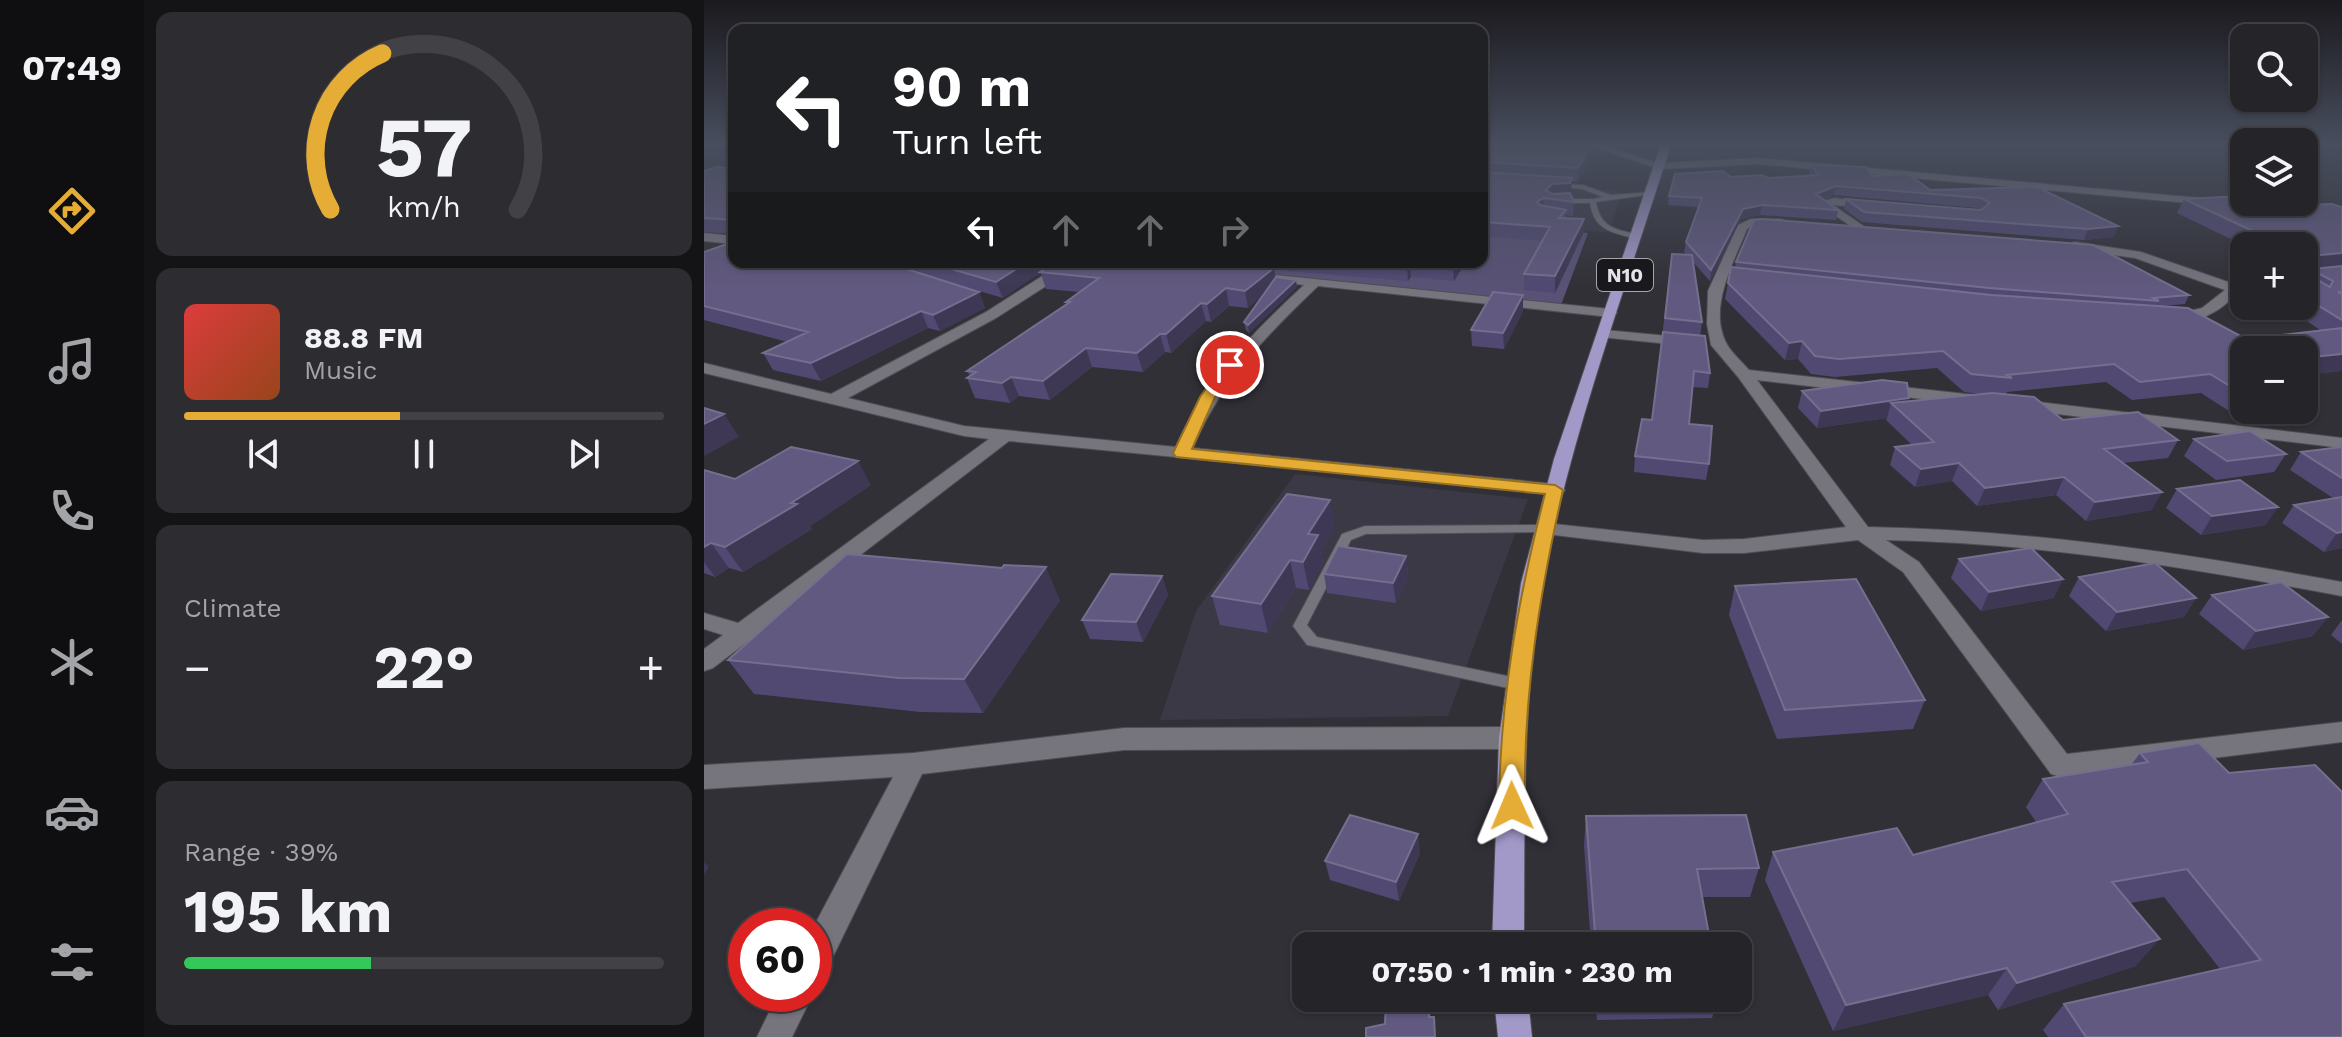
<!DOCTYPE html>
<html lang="en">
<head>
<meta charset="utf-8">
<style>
  :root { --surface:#252429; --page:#2d2c31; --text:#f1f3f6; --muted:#a3a4a8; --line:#424146; --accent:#e5ad35 }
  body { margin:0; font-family:"Work Sans",sans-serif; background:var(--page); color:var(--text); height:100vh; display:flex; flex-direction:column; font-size:30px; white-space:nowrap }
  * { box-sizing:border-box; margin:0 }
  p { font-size:26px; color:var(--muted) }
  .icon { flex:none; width:44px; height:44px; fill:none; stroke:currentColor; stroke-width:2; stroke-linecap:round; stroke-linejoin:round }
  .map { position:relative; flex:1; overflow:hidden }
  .details { display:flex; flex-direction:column; gap:12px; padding:12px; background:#141417; width:560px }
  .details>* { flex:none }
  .top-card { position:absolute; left:24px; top:24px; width:760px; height:244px; border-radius:16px; box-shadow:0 2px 6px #0004,0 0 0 2px var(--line); background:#202124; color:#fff; overflow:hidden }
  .controls { position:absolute; left:1526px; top:24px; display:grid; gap:16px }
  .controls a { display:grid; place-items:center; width:88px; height:88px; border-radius:16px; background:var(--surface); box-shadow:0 2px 6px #0004,0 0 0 2px var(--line); font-size:40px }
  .speed { position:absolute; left:24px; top:908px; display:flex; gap:16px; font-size:40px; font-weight:700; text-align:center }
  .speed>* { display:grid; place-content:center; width:104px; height:104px; border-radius:50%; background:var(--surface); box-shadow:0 2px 6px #0004,0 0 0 2px var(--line); line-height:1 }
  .speed .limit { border:12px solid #d22; background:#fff; color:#111 }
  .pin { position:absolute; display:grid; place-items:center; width:68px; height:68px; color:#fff; margin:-34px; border:4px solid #fff; border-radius:50%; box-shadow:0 2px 8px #0007 }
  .me { position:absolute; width:88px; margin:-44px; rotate:359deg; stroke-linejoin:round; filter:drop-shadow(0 0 6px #0008) }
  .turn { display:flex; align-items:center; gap:28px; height:168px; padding:0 32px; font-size:36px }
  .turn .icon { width:104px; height:104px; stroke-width:2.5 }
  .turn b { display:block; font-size:56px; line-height:68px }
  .lanes { display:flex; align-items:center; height:76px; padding:0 32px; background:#0003; justify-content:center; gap:40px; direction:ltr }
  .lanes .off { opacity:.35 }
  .big { font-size:60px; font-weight:700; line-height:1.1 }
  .details .card { flex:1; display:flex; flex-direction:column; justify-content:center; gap:12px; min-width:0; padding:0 28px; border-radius:16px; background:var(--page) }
  .details .dial { align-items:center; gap:0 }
  .dial svg { height:208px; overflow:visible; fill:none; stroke:var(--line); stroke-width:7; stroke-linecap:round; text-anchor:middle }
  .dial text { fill:var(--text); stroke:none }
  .song { display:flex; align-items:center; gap:24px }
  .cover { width:96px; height:96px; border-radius:12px; background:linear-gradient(135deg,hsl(0 70% 55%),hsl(20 70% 35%)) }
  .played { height:8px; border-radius:4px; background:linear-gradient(90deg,var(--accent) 45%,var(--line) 45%) }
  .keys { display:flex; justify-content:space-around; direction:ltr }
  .heat { display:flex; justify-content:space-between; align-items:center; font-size:44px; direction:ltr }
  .charge { height:12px; border-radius:6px; background:linear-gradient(90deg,#34c759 39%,var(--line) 0) }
  .trip { position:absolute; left:588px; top:932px; width:460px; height:80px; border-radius:16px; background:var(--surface); box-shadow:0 2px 6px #0004,0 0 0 2px var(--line); font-weight:700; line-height:80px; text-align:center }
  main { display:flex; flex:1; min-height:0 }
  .dock { display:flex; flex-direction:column; width:144px; justify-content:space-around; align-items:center; background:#0f0e10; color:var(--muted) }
  .dock .icon { width:56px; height:56px }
  .dock .on { color:var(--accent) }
  .dock b { font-size:36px; color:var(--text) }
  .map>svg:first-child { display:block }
  .built { fill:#3b3946 }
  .green { fill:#595276 }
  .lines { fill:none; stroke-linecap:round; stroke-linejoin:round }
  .service-casing { stroke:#4e4d53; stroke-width:2 }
  .minor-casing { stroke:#4e4d53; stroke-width:2 }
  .tertiary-casing { stroke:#4e4d53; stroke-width:2 }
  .primary-casing { stroke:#4e4d53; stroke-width:2 }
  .service { fill:#76747d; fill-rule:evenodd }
  .minor { fill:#76747d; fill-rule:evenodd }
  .tertiary { fill:#76747d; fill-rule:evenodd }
  .primary { fill:#a299c9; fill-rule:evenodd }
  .wall { fill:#514972 }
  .shaded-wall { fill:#3e3855 }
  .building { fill:#61597f; stroke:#756f8f; stroke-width:2 }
  .route { fill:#e5ad35; stroke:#957022; stroke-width:2 }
  .labels { text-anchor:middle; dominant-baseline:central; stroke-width:8; stroke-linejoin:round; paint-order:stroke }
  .shield { fill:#19181c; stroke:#a7a6ab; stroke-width:2 }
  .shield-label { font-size:20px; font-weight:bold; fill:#e4e3e8 }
</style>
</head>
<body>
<main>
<nav class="dock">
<b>07:49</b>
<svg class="icon on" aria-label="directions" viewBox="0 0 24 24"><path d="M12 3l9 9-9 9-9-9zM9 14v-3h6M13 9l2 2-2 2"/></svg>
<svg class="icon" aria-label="music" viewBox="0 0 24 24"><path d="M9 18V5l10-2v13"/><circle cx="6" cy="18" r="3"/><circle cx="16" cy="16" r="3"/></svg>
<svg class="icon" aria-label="phone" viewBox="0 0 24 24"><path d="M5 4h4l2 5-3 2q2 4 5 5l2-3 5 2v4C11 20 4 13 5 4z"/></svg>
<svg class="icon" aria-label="climate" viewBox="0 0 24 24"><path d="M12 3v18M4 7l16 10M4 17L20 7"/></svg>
<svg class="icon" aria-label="car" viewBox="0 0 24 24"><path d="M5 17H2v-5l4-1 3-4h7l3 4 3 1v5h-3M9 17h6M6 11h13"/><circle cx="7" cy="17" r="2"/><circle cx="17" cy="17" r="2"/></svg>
<svg class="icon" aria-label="filters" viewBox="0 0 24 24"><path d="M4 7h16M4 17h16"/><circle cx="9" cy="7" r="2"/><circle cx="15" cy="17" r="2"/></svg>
</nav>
<section class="details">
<div class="card dial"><svg viewBox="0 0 100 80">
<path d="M14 69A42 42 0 1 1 86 69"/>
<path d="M14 69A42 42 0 0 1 34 9" stroke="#e5ad35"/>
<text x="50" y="56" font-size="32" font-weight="700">57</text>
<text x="50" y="72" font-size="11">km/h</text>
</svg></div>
<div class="card">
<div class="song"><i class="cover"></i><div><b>88.8 FM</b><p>Music</p></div></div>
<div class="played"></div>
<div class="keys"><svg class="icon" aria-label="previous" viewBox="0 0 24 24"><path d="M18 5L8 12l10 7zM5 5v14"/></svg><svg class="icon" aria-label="pause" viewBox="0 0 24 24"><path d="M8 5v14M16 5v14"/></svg><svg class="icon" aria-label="next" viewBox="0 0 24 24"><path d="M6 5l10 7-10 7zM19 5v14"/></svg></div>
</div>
<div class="card"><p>Climate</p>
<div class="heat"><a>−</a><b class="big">22°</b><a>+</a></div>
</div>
<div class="card"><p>Range · 39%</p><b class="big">195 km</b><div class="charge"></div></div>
</section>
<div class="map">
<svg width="1638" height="1037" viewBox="0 0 1638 1037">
  <rect width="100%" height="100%" fill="#313037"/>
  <!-- built -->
  <path class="built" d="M787,183L917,191L906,233L778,222Z
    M591,474L824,499L744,716L456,720L492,611Z"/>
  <!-- green -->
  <path class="green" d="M778,224L884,233L857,305L497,270L507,262H778Z"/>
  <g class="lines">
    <defs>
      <path id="service" d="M849,184L879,185L907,195L947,192L950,194L892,202C897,229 912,229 935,235L936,237L932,239C908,232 890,231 886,203H855L852,201L855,199H889L899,197L878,189L849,186Z
        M841,525L845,526L847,529L845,532L662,534L647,540L603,625L613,637L813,678L818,680L820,684L818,688L813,690L608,646L603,645L589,626L638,534L661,526Z"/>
      <path id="minor" d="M1054,158L1507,199L1512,202L1507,205L1054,164L956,169L951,166L956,163Z
        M1131,198L1173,205L1167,208L1129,205L1158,225L1160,227L1154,231L1113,203Z
        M1076,219L1080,220V224L1049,225L1043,229C1030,262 1002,310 1024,346C1029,354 1038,362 1045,370L1271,395L1279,400L1271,405L1053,380L1164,527C1324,530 1481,553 1638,582V596C1487,568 1336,543 1182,540L1215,562L1363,754L1638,722V742L1357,777L1347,774L1199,572L1154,540L1040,553H999L834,533L831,529L841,523L999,540L1040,539L1142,527L1034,377L1007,345L1003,324L1004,291L1034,225L1047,219Z
        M0,233L30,236V244L0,241Z
        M1371,242L1437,252L1530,284L1540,282V290L1534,291C1519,312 1489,326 1464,322V316L1498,308L1521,290L1431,258L1367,249V243Z
        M363,268L368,269V275L353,279L292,318L144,398L260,426L472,447C501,381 548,333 600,285L561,280V274L906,309L913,313L906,317L614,286C563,335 516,382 489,448L851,484L858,486L861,490L858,494L305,441L9,668L0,671V649L19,635L0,629V613L34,623L285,439L260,436L0,373V363L127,394L282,312L343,273Z
        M901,330L985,338L992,342L985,346L896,337V331Z
        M1318,400L1638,438V448L1312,409L1310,405L1312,401Z
        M808,727L817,731L821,738L817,745L808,749L420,750L218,774L122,971L110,975V926L189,777L0,789V765L209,753L420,728Z
        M74,994H109L88,1037H53Z"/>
      <path id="tertiary" d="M881,144H896L961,166L952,168Z"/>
      <path id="primary" d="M957,144H967C922,288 867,433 839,582C817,702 821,825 820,946H788L795,738L817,583L850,459Z
        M790,998H824L828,1037H794Z"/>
    </defs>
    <!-- service casing -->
    <use href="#service" class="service-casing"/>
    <!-- minor casing -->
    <use href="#minor" class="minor-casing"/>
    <!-- tertiary casing -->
    <use href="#tertiary" class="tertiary-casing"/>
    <!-- primary casing -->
    <use href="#primary" class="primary-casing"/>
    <!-- service -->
    <use href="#service" class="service"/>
    <!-- minor -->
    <use href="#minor" class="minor"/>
    <!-- tertiary -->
    <use href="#tertiary" class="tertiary"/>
    <!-- primary -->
    <use href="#primary" class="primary"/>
  </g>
  <!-- wall -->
  <path class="wall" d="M778,144L887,158L873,182L868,181L866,194L870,202L869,216L862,215V218L880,219L879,234L851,293L820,290V274L838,241L779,236L778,238Z
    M1107,165L1168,176L1226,190L1333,187L1410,237L1380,240L1158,222L1140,209L1142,199L1277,210L1274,208L1130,195L1120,200L1134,210L1132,220L1056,215L1037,219L1006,281L989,262L998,322L996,336L1006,373L1004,388L989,387L985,424L1005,464L1002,480L930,472L931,456L948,420L968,254L983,255L980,252L982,242L994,207L964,205L965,196L1027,177L1064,178L1106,176L1105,174Z
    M30,169V234L0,232V171Z
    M1480,199L1566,206L1638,207V371L1600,375V350H1540V409L1525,411L1497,393L1428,400L1402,382L1303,392L1302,394L1359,420L1474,440L1464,458L1419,463L1448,510L1382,521L1352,495L1273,506L1248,481L1211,487L1186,465L1191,447L1208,445L1182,420L1183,418L1113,428L1094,408L1098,391L1204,401L1277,394L1260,392L1233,368L1131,377L1107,374L1094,359L1081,360L1021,299L1024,283L1031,268L1032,262L1485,295L1481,304L1458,306L1542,339L1618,331L1579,306H1600V246H1541L1473,213Z
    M23,244L30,262H521L571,278L593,287L545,333L542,330L540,322L557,297L544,308L525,306L507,322L502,321L467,353L461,352L439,372L388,367L346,400L315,396L306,403L271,398L263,378L266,376L263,371L363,304L362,302L375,292L342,289L337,274L331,276L299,298L224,276L275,292L281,308L236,331L224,328L117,381L69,370L59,353L84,342L0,320V252Z
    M582,262H762L750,281L707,277L704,281L583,271Z
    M819,311L800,349L768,346L767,330Z
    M1490,439L1582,454L1570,472L1512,480L1480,456Z
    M1638,447V548L1620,552L1578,523L1590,505L1629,498L1586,470L1597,452Z
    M0,470L31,479L167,485L106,526L108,529L39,572L25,568L11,577L0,573Z
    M1473,489L1562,525L1497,535L1462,508Z
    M631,528L617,550L619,563L605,590L592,588L564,633L516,625L508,596Z
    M702,556L704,575L692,603L623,593L620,574Z
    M1255,559L1350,598L1277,611L1247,578Z
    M458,576L464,595L439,642L386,639L378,620Z
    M1375,577L1492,598L1480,617L1402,631L1365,596Z
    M1031,586L1221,700L1209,729L1073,739L1025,615Z
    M1508,595L1609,636L1539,650L1495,614Z
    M356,600L279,713L216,712L50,694L24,660Z
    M1638,620V644L1627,635Z
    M1495,743L1638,1037H1344L1339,1030L1360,1004L1516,969L1460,897L1426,903L1432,966L1294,1010L1284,995L1129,1031L1061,880L1069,852L1209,855L1332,822L1322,807L1339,779L1428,764L1436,753Z
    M882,816L1055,868L1046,897H999L1007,946H887L880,845Z
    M716,853L695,901L626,880L621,861Z
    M891,998H1014L1008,1018L893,1020Z"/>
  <!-- shaded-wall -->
  <path class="shaded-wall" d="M888,145L887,158L873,182L874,168Z
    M868,178L867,191L866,197L848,198L842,190L848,184Z
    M1132,186L1130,195L1110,204L1112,194Z
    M840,198L839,212L833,202Z
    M1058,205L1056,215L1037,219L1006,281L1007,270L1039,209Z
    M880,219L879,234L851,293V276Z
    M1414,226L1410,237L1380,240L1384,229Z
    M1638,253V266L1609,271L1601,266L1606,256Z
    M323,262H379L336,272L337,274L331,276L299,298L292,282Z
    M705,262L707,277L704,281L703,265Z
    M751,262H762L750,281L749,265Z
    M570,268L573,285L544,308L541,291Z
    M592,280L593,287L545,333L544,325Z
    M522,288L525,306L507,322L503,304Z
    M275,292L281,308L236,331L229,315Z
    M819,295V311L800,349L799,333Z
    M497,303L502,321L467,353L462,334Z
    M217,311L224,328L117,381L107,363Z
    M456,334L461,352L439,372L433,353Z
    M1098,341L1094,359L1081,360L1085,343Z
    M382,348L388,367L346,400L339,381Z
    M1638,354V371L1600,375V358Z
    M307,377L315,396L306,403L298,383Z
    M1536,392H1540V409L1525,411Z
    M1205,398L1200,415L1187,403L1183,418L1113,428L1117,411Z
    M20,414L35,437L0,456V424Z
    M154,461L167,485L106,526L108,529L39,572L21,547L87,503Z
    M1255,463L1248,481L1211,487L1217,469Z
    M1360,477L1352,495L1273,506L1281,488Z
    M1458,492L1448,510L1382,521L1391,502Z
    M626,500L631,528L617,550L619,563L605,590L599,562L604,534Z
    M1574,507L1562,525L1497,535L1508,516Z
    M1638,532V548L1620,552L1633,533Z
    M7,543L25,568L11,577L0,562V547Z
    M702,556L704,575L692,603L689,583Z
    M586,560L592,588L564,633L557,604Z
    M342,567L356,600L279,713L260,679Z
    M458,576L464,595L439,642L432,622Z
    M1359,579L1350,598L1277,611L1285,592Z
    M1492,598L1480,617L1402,631L1413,612Z
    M1624,617L1609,636L1539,650L1552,631Z
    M714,834L716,853L695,901L692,882Z
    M0,862L5,867L0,875Z
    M1456,939L1432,966L1294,1010L1313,983Z
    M1303,968L1284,995L1129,1031L1142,1005Z
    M725,998H727V1034L725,1017Z"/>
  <!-- building -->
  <path class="building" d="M778,144H885L888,145L874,168L778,162Z
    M1107,165L1162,167L1168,176L1204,174L1226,190L1333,187L1414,226L1384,229L1160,212L1142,199L1277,210L1286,203L1277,198L1132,186L1112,194L1134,210L1058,205L1039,209L1007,270L982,242L998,198L965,196L971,174L1019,171L1027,177L1058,175L1064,178L1115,175Z
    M13,167L30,169V220L0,218V171Z
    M778,172L868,178L866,183L848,184L842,190L848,194L866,193L870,202L840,198L833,202L836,205L862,210L855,218L880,219L851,276L820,274L846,227L779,222L778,223Z
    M1537,196L1540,197V202H1554L1566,206L1628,204L1638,207V253L1606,256V266L1609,269L1638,266V292H1634L1638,294V320L1600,297V272L1626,287L1629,281L1600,266V246H1561L1579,245L1480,199Z
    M1058,219L1389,245L1485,295L1449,298L1455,301L1285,288L1032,262L1050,220Z
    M30,237V262H175L190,265L275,292L229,315L217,311L107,363L59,353L104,332L0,306V252L23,244L25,239Z
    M968,254L988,255L998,322L961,318Z
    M223,262H323L292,282Z
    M365,262H521L570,268L541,291L522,288L503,304L497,303L462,334H456L433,353L382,348L339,381L307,377L298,383L263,378L272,372L263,371L366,302H362L395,278L336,272L347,265Z
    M671,262H705L703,265Z
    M713,262H751L749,265Z
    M1027,267L1287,295L1484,308L1542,339L1638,328V354L1600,358V350H1540V392H1536L1506,374L1436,382L1410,364L1303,375L1308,378L1267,374L1239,351L1135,359L1111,356L1098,341L1085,343L1024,283Z
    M572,277L592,280L544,325L540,322Z
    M789,292L819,295L799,333L767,330Z
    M959,332L1001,336L1006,373L990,371L985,424L1008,426L1005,464L931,456L938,419L948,420Z
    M1178,380L1203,383L1205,398L1117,411L1098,391Z
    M1288,393L1330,397L1359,420L1434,412L1474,440L1400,449L1458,492L1391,502L1360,477L1281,488L1255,463L1217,469L1191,447L1230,442L1187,403Z
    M0,408L20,414L0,424Z
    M1546,431L1582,454L1523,461L1490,439Z
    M87,447L154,461L87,503L93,504L21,547L7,543L0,547V470L31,479Z
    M1638,447V478L1597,452Z
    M1536,480L1574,507L1508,516L1473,489Z
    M583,494L626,500L604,534L614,535L599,562L586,560L557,604L508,596Z
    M1638,497V532L1633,533L1590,505Z
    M634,546L702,556L689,583L620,574Z
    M1327,548L1359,579L1285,592L1255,559Z
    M143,554L298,568L300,565L342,567L260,679L195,678L24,660Z
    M1451,563L1492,598L1413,612L1375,577Z
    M407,574L458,576L432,622L378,620Z
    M1152,579L1221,700L1081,710L1031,586Z
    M1577,582L1624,617L1552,631L1508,595Z
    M1495,743L1525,773L1611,765L1638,792V1037H1382L1360,1004L1557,960L1483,869L1408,882L1456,939L1313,983L1303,968L1142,1005L1069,852L1193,828L1209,855L1364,814L1339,779L1444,762L1436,753Z
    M646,815L714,834L692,882L621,861Z
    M1042,815L1055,868L993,869L1007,946H892L882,816Z
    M682,998H725V1017H730L731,1037H662V1028L681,1024Z"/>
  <!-- sky -->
  <linearGradient id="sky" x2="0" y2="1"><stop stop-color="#1b1a1e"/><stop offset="0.5" stop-color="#484e5e"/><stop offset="1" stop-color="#484e5e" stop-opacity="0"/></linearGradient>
  <rect width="1638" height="289" fill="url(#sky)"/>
  <!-- route -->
  <path class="route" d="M526,361L534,365L511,397L488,449L851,485L859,490C835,596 819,697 821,806L817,814L808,817L799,814L795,806C796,698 814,599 841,494L472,457L469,453L496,397L521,362Z"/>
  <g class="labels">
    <!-- shield labels -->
    <rect class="shield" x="893" y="259" width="56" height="32" rx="6"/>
    <g class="shield-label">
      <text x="921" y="275">N10</text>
    </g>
  </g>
</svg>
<div class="controls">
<a><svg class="icon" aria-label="search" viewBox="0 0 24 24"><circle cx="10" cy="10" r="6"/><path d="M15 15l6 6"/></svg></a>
<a><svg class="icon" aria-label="layers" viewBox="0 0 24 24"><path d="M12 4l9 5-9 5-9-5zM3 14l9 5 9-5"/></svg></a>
<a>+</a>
<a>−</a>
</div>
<div class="speed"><div class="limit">60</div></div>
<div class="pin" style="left:526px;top:365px;background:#d93025"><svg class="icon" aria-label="arrive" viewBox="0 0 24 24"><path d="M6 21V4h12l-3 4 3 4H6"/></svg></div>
<svg class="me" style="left:808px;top:806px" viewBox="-20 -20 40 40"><path d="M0-17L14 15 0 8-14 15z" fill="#e5ad35" stroke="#fff" stroke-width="4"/></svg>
<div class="trip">07:50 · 1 min · 230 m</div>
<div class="top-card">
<div class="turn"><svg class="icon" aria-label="left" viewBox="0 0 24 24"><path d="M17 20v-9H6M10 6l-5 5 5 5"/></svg><div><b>90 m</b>Turn left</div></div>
<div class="lanes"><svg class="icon" aria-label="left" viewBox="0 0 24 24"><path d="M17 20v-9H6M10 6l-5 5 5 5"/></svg><svg class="icon off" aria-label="ahead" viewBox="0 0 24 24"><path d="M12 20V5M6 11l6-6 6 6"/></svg><svg class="icon off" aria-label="ahead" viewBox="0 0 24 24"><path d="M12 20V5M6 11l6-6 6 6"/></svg><svg class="icon off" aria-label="right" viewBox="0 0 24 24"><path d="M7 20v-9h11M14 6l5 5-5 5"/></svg></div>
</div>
</div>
</main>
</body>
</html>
